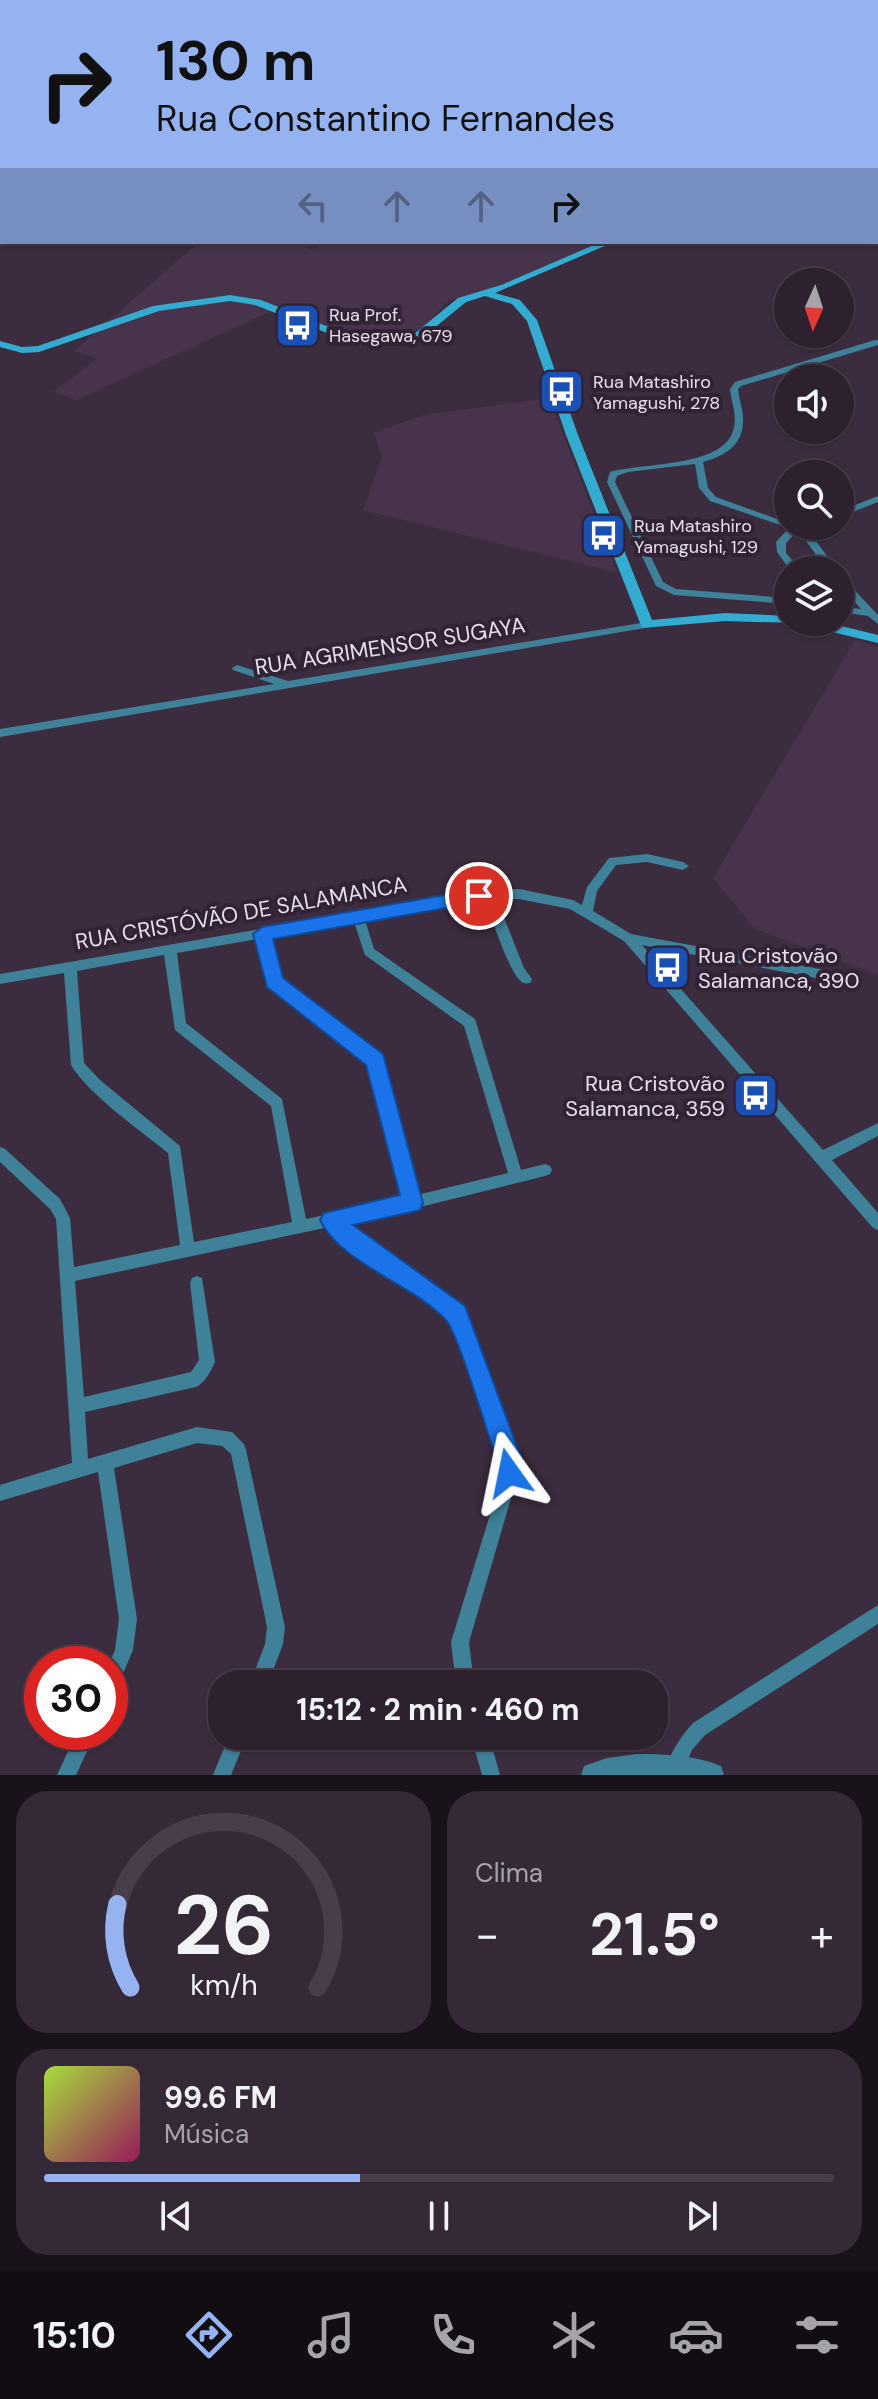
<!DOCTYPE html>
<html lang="pt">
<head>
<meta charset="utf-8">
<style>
  :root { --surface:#2d212f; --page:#352937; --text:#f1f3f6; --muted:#a7a3aa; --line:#483e4b; --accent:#95b2f1 }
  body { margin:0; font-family:"DM Sans",sans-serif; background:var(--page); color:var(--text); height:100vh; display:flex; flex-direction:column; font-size:30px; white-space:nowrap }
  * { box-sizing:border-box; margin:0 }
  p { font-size:26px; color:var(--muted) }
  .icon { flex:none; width:44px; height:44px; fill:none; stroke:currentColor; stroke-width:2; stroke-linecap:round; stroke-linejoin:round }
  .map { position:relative; height:1775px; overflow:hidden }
  .side { display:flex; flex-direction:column; gap:16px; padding:16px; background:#19121a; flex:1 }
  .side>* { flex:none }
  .hud { position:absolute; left:0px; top:0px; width:878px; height:244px; box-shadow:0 2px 6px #0004,0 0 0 2px var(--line); background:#95b2f1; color:#111; overflow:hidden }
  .needle { width:52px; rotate:183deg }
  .fabs { position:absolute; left:774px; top:268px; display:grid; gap:16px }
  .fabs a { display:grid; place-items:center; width:80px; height:80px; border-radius:50%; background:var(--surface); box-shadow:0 2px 6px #0004,0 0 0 2px var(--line); font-size:40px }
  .speed { position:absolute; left:24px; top:1646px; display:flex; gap:16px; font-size:40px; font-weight:700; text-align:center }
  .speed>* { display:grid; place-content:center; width:104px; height:104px; border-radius:50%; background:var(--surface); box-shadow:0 2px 6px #0004,0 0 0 2px var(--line); line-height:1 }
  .speed .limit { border:12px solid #d22; background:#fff; color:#111 }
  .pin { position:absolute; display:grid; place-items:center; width:68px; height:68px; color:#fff; margin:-34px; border:4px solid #fff; border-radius:50%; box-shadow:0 2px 8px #0007 }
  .me { position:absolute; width:88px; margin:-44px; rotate:348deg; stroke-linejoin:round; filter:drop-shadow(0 0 6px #0008) }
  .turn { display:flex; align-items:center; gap:28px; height:168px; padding:0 24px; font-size:36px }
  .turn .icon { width:104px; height:104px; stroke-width:2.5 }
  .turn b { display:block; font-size:56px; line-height:68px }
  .lanes { display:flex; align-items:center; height:76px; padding:0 24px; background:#0003; justify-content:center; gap:40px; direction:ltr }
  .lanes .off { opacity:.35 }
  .big { font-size:60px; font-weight:700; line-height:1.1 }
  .side .tile { flex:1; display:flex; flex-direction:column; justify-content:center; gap:12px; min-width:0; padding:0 28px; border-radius:32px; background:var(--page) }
  .side .dial { align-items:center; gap:0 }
  .dial svg { height:208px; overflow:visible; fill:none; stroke:var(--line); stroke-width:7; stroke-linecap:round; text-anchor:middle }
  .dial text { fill:var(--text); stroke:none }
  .song { display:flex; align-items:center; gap:24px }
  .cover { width:96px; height:96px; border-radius:12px; background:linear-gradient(135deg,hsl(80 70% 55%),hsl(330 70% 35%)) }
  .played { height:8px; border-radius:4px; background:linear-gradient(90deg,var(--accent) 40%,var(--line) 40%) }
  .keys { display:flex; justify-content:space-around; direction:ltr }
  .heat { display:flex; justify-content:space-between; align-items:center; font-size:44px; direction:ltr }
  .side .tiles { flex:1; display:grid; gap:16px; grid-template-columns:1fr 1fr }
  .tile:last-child { grid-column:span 2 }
  .trip { position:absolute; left:208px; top:1670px; width:460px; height:80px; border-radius:32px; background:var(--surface); box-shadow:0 2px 6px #0004,0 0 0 2px var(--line); font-weight:700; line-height:80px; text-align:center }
  .tab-bar { display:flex; height:128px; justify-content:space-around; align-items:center; background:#120d13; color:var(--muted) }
  .tab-bar .icon { width:56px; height:56px }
  .tab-bar .current { color:var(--accent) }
  .tab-bar b { font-size:36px; color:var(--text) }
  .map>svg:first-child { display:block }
  .built { fill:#47334c }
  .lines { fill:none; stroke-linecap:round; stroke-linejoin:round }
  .minor { fill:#3e8199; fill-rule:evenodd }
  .tertiary { fill:#3e8199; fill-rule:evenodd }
  .secondary { fill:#33acd2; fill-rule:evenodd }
  .route { fill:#1a73e8; stroke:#114b97; stroke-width:2 }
  .labels { text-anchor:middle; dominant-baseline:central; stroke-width:8; stroke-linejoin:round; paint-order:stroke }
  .far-poi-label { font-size:18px; fill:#e8deea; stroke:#322235; text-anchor:start }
  .street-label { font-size:22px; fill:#e8deea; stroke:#322235 }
  .poi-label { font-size:22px; fill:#e8deea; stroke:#322235; text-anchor:start }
</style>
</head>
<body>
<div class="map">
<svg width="878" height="1775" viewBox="0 0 878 1775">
  <rect width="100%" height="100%" fill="#3c2c3f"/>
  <!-- built -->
  <path class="built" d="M199,242H307L304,245L313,250L326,242H602L498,287L448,301L426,325L405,336L373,341L354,338L280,307L77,400L53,392L97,359L74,351Z
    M549,398L617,573L363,510L382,457L374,433L423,415Z
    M855,640L878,647V975L755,929L713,878Z"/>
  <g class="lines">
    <!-- minor -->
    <path class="minor" d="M371,0H377L378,2H372Z
      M0,5H2V9H0Z
      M0,31H2V35H0Z
      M876,31H878V35H876Z
      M2,151V155L0,156V152Z
      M875,340H878V345L741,386L738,389C739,400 744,412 743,423C742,446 723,457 703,462L708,488L716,497L788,523V526H814L808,530L837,570H827L798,530L786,543V553L800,570H790L777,552L776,542L789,528L710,501L699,488L695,464L628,472L617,476L615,482L663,582L676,589L788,598V604L674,595L656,586L607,482L610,472C644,462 727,468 734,427C737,415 731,401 730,389L735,382Z
      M878,496V502L840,517V511Z
      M840,577L843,578L878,615V624L868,616L840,612V606L861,609L840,586Z
      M647,622L652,625L651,627L0,737V729L274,684L233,670L232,668L237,665L288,681Z
      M647,854L683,862L689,866L683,870L647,862L616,865L597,891L593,911L631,934L836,972L838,976L836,980L832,981L642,945L823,1150L878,1123V1136L832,1160L878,1213V1230L873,1228L624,941L570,909L519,899L497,900L524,968L532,979L530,983C528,983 526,984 524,983C511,980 491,915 485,900L365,920L374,949L475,1019L521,1170L545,1164L550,1166L552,1170L550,1174L545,1176L412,1209L345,1224L364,1241L462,1309L517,1460L512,1495L469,1642L474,1684H456L451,1642L496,1495L501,1460L451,1319L354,1251L329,1227L75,1281L84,1397L191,1372L199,1360L190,1283L192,1278L197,1276L202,1278L215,1362C211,1371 205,1383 196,1387L85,1412L88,1459L197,1427L232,1432L244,1444L246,1450L285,1627L283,1644L268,1684H250L265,1644L267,1627L231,1454L222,1446L197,1443L114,1468L137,1619L133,1650L116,1690L110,1693L109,1664L115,1650L119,1619L98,1472L0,1501V1485L72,1463L56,1219L50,1209L0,1162V1147L5,1149L60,1199L70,1218L74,1267L180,1245L168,1153C140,1130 89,1095 71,1065L64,973L0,984V974L479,891L519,889L573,900L582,905L587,887L609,858ZM354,922L365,955L464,1026L508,1173L417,1195L380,1056L280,979L269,937ZM257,939L270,986L369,1063L404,1198L306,1219L282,1099L186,1023L177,953ZM164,955L175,1030L271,1106L292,1222L194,1242L180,1146L100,1080L84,1063L77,971Z
      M878,1605V1624L705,1735L692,1750L681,1775H667L665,1768C672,1751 680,1737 693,1723Z
      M77,1732H96L76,1775H57Z
      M229,1736H247L231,1775H213Z
      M471,1736H489L500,1775H482Z"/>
    <!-- tertiary -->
    <path class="tertiary" d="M37,0H46L44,2Z
      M636,1754C664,1754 695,1755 721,1766L724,1775H581L584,1766L607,1758Z"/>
    <!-- secondary -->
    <path class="secondary" d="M876,178L878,179V185L876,184Z
      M601,242H614L495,293L520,300L537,320L578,435L652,620L725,613L788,616V622L793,623L725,621L642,628L566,435L527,321L512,304L485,296L466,302L422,338L401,344L358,345L255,305L230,301L159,311L39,352L22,353L0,347V341L22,347L38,346L153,306L230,295L261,300L359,339L400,338L414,334L458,298L501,285Z
      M801,622H825L878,635V643L803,625Z"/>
  </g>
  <!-- route -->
  <path class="route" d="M479,889L488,896L485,901L273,939L283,978L383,1054L423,1203L420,1210L412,1212L353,1225L465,1306L522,1460L517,1482L509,1486L500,1482L497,1460C488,1436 458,1333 446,1320C416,1286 340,1263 320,1220L324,1213L400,1195L366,1065L267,987L253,934L262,927Z"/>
  <!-- icons -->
  <defs>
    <symbol id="bus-square" viewBox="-11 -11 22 22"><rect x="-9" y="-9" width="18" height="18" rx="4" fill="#1a4fb4" stroke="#322235"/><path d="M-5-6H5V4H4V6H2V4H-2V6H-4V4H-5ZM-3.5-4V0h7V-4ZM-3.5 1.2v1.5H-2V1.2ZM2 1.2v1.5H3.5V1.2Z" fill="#fff"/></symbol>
  </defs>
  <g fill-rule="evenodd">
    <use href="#bus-square" x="272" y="300" width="51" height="51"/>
    <use href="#bus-square" x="536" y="366" width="51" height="51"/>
    <use href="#bus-square" x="578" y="510" width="51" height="51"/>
    <use href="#bus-square" x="642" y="942" width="51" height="51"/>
    <use href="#bus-square" x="730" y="1070" width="51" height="51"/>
  </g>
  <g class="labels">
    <!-- far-poi labels -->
    <g class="far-poi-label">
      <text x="329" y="315">Rua Prof.<tspan x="329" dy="21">Hasegawa, 679</tspan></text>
      <text x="593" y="382">Rua Matashiro<tspan x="593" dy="21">Yamagushi, 278</tspan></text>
      <text x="634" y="526">Rua Matashiro<tspan x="634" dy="21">Yamagushi, 129</tspan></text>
    </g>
    <!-- street labels -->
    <g class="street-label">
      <text transform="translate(390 646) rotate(-9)">RUA AGRIMENSOR SUGAYA</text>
      <text transform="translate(241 913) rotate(-10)">RUA CRISTÓVÃO DE SALAMANCA</text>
    </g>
    <!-- poi labels -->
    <g class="poi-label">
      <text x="698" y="955">Rua Cristovão<tspan x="698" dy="25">Salamanca, 390</tspan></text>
      <text x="725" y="1083" text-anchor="end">Rua Cristovão<tspan x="725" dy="25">Salamanca, 359</tspan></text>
    </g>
  </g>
</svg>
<div class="fabs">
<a><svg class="needle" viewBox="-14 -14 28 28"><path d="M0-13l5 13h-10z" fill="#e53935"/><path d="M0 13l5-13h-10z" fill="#a7a3aa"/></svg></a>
<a><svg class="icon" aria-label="sound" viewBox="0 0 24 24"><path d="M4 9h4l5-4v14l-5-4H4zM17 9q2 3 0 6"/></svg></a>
<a><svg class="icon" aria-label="search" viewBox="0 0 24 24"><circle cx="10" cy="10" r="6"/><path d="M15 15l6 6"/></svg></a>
<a><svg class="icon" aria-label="layers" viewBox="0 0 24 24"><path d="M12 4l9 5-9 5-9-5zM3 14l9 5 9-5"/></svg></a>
</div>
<div class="speed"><div class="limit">30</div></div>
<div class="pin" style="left:479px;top:896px;background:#d93025"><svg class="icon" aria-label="arrive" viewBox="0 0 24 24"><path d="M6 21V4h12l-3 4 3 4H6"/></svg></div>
<svg class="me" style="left:509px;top:1473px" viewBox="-20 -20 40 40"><path d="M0-17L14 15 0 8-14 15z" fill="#1a73e8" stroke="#fff" stroke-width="4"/></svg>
<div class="trip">15:12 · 2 min · 460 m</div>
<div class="hud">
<div class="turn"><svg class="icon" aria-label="right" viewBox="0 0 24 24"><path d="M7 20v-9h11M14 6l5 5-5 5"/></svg><div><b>130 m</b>Rua Constantino Fernandes</div></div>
<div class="lanes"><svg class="icon off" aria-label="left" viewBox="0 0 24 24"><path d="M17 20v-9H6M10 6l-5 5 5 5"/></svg><svg class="icon off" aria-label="ahead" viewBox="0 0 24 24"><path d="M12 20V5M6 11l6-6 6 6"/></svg><svg class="icon off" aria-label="ahead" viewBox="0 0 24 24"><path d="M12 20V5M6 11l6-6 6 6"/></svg><svg class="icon" aria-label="right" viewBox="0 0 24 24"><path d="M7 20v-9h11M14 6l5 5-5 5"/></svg></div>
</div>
</div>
<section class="side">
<div class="tiles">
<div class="tile dial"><svg viewBox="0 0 100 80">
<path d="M14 69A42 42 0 1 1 86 69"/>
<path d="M14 69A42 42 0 0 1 9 37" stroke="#95b2f1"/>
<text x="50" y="56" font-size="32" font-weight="700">26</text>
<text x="50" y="72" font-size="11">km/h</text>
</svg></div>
<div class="tile"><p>Clima</p>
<div class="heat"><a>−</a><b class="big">21.5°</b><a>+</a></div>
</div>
<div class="tile">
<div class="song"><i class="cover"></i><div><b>99.6 FM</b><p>Música</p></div></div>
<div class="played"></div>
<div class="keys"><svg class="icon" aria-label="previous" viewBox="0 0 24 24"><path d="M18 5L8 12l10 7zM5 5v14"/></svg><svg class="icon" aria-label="pause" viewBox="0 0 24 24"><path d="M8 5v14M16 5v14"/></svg><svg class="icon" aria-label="next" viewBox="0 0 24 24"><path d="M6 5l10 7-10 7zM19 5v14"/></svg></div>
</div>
</div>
</section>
<nav class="tab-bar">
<b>15:10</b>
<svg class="icon current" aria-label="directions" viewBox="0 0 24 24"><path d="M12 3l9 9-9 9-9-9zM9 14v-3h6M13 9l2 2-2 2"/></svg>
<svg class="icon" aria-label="music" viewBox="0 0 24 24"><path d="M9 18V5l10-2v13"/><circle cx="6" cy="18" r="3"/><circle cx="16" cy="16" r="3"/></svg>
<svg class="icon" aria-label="phone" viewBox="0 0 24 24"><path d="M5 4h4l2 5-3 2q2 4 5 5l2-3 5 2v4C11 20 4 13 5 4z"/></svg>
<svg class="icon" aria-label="climate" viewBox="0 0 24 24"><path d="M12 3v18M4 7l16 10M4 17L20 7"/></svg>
<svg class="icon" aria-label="car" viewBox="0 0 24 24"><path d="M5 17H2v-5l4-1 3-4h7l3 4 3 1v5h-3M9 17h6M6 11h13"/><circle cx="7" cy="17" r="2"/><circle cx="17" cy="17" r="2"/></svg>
<svg class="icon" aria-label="filters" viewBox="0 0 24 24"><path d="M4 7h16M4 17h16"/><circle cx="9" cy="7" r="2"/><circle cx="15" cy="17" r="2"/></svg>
</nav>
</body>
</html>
